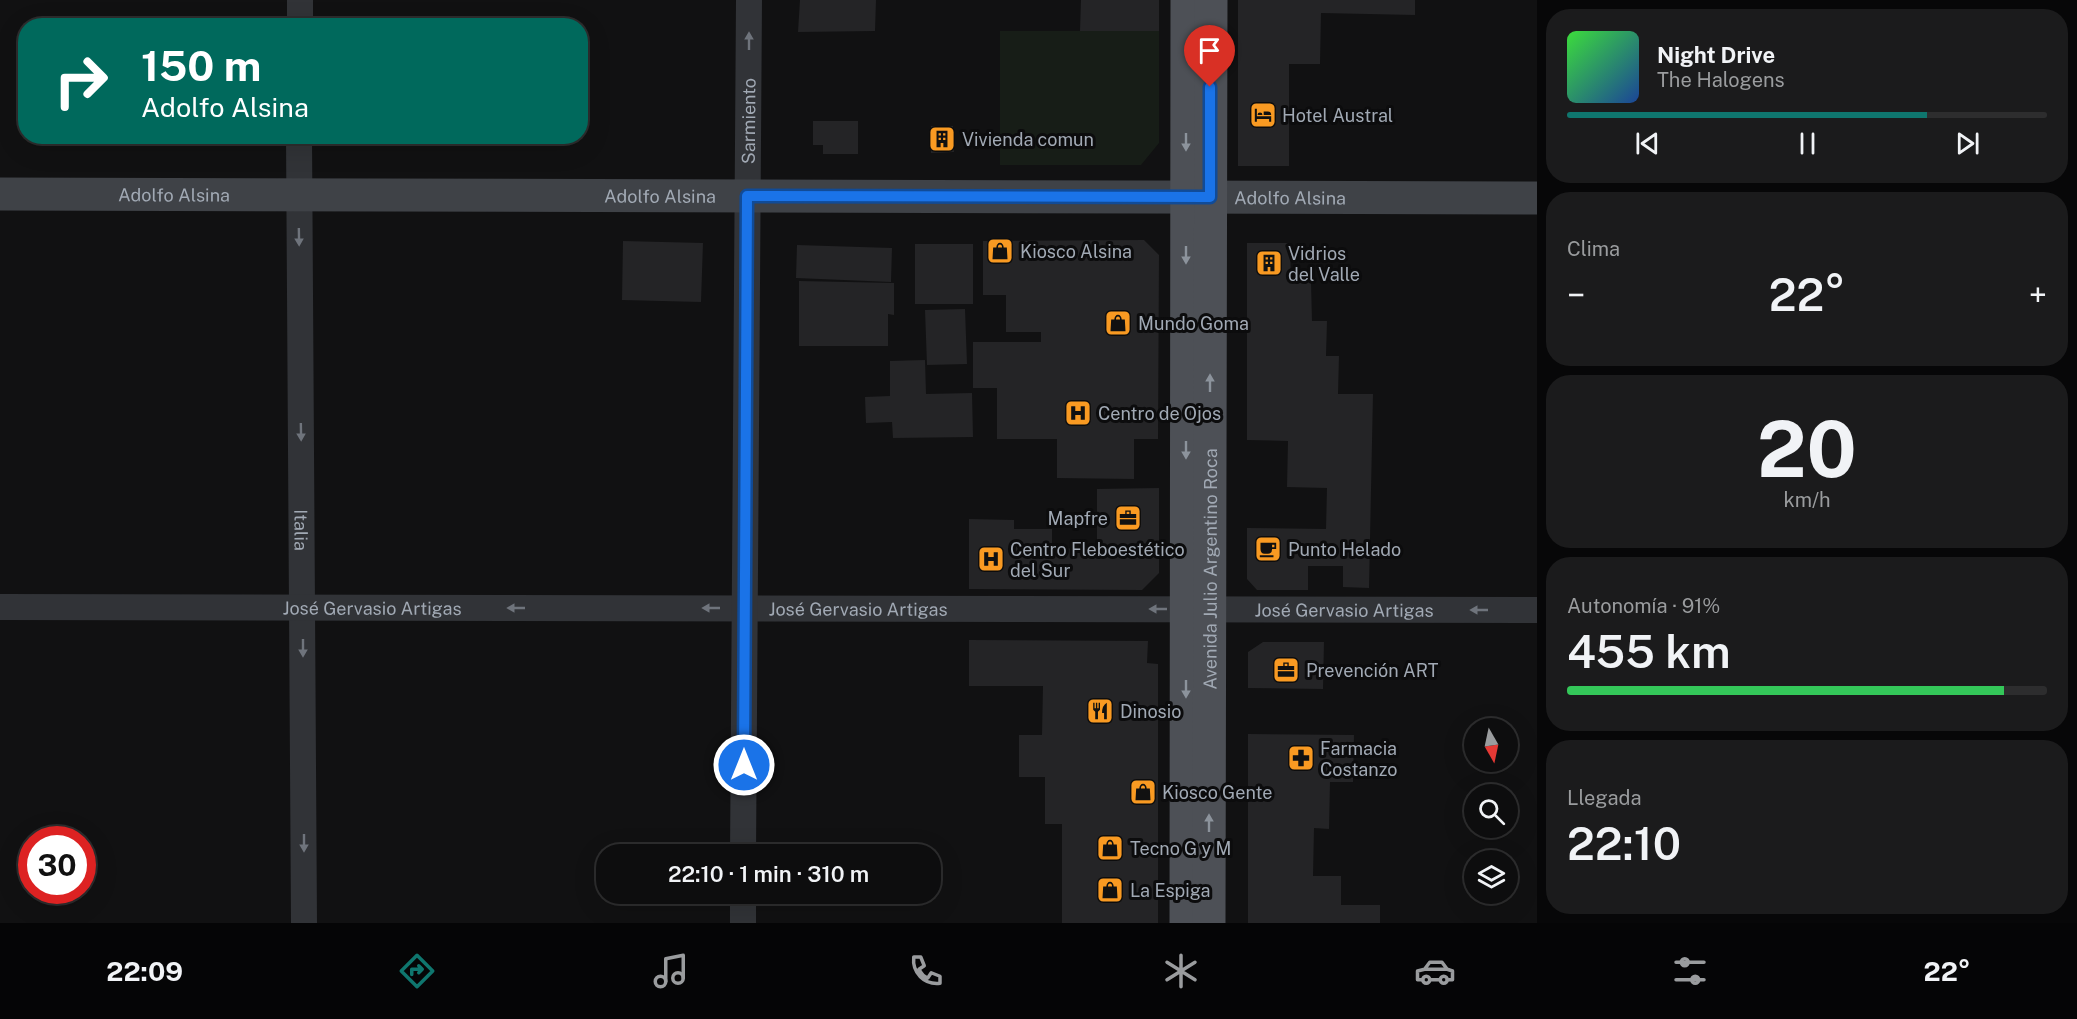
<!DOCTYPE html>
<html lang="es">
<head>
<meta charset="utf-8">
<style>
  :root { --surface:#0d0d0e; --page:#1b1b1c; --text:#f1f3f6; --muted:#9a9c9e; --line:#2d2d2e; --accent:#0f766e }
  body { margin:0; font-family:"Public Sans",sans-serif; background:var(--page); color:var(--text); height:100vh; display:flex; flex-direction:column; font-size:22px; white-space:nowrap }
  * { box-sizing:border-box; margin:0 }
  p { font-size:20px; color:var(--muted) }
  .icon { flex:none; width:33px; height:33px; fill:none; stroke:currentColor; stroke-width:2; stroke-linecap:round; stroke-linejoin:round }
  .map { position:relative; flex:1; overflow:hidden }
  .sheet { display:flex; flex-direction:column; gap:9px; padding:9px; background:#070708; width:540px }
  .sheet>* { flex:none }
  .banner { position:absolute; left:18px; top:18px; width:570px; height:126px; border-radius:24px; box-shadow:0 6px 24px #0002,0 0 0 2px var(--line); background:#00695c; color:#fff; overflow:hidden }
  .needle { width:39px; rotate:171deg }
  .tools { position:absolute; left:1464px; top:718px; display:grid; gap:12px }
  .tools a { display:grid; place-items:center; width:54px; height:54px; border-radius:50%; background:var(--surface); box-shadow:0 6px 24px #0002,0 0 0 2px var(--line); font-size:30px }
  .speed { position:absolute; left:18px; top:826px; display:flex; gap:12px; font-size:30px; font-weight:700; text-align:center }
  .speed>* { display:grid; place-content:center; width:78px; height:78px; border-radius:50%; background:var(--surface); box-shadow:0 6px 24px #0002,0 0 0 2px var(--line); line-height:1 }
  .speed .limit { border:9px solid #d22; background:#fff; color:#111 }
  .pin { position:absolute; display:grid; place-items:center; width:51px; height:51px; color:#fff; margin:-62px -26px; border-radius:50% 50% 50% 0; rotate:-45deg; box-shadow:0 0 6px #0007 }
  .pin .icon { rotate:45deg }
  .me { position:absolute; width:66px; margin:-33px; rotate:0deg; stroke-linejoin:round; filter:drop-shadow(0 0 4px #0008) }
  .turn { display:flex; align-items:center; gap:21px; height:126px; padding:0 24px; font-size:27px }
  .turn .icon { width:78px; height:78px; stroke-width:2.5 }
  .turn b { display:block; font-size:42px; line-height:51px }
  .big { font-size:45px; font-weight:600; line-height:1.1 }
  .sheet .tile { flex:1; display:flex; flex-direction:column; justify-content:center; gap:9px; min-width:0; padding:0 21px; border-radius:24px; background:var(--page) }
  .sheet .dial { align-items:center; gap:0 }
  .dial b { font-size:78px; line-height:1 }
  .song { display:flex; align-items:center; gap:18px }
  .cover { width:72px; height:72px; border-radius:9px; background:linear-gradient(135deg,hsl(120 70% 55%),hsl(220 70% 35%)) }
  .played { height:6px; border-radius:3px; background:linear-gradient(90deg,var(--accent) 75%,var(--line) 75%) }
  .keys { display:flex; justify-content:space-around; direction:ltr }
  .heat { display:flex; justify-content:space-between; align-items:center; font-size:33px; direction:ltr }
  .charge { height:9px; border-radius:4px; background:linear-gradient(90deg,#34c759 91%,var(--line) 0) }
  .trip { position:absolute; left:596px; top:844px; width:345px; height:60px; border-radius:24px; background:var(--surface); box-shadow:0 6px 24px #0002,0 0 0 2px var(--line); font-weight:600; line-height:60px; text-align:center }
  .tab-bar { display:flex; height:96px; justify-content:space-around; align-items:center; background:#050506; color:var(--muted) }
  .tab-bar .icon { width:42px; height:42px }
  .tab-bar .on { color:var(--accent) }
  .tab-bar b { font-size:27px; color:var(--text) }
  main { display:flex; flex:1; min-height:0 }
  .map>svg:first-child { display:block }
  .green { fill:#171d17 }
  .building { fill:#242426 }
  .lines { fill:none; stroke-linecap:round; stroke-linejoin:round }
  .street { stroke:#313337; stroke-width:26 }
  .secondary { stroke:#3f4247; stroke-width:33 }
  .primary { stroke:#4d5056; stroke-width:33 }
  .oneway { fill:#6f747c }
  .oneway2 { fill:#8c939c }
  .route-casing { stroke:#114b97; stroke-width:15 }
  .route { stroke:#1a73e8; stroke-width:10 }
  .labels { text-anchor:middle; dominant-baseline:central; stroke-width:6; stroke-linejoin:round; paint-order:stroke }
  .poi-label { font-size:18px; fill:#a1a9b4; stroke:#0c0c0d; text-anchor:start }
  .street-label { font-size:18px; fill:#a1a9b4; stroke:#0c0c0d }
</style>
</head>
<body>
<main>
<div class="map">
<svg width="1537" height="923" viewBox="0 0 1537 923">
  <rect width="100%" height="100%" fill="#111112"/>
  <!-- green -->
  <path class="green" d="M1000,31H1159V143L1141,165H1000Z"/>
  <!-- building -->
  <path class="building" d="M800,0H876L875,31L798,32Z
    M1081,0H1159V31H1080Z
    M1238,0H1415V15L1321,13L1320,64H1289V166H1238Z
    M813,121H858V154H823V145H813Z
    M931,126H953L954,152L931,153Z
    M1144,240L1159,255L1158,439H1134V479L1057,478V439H997V388H973V342H1041V332H1006V295H983V241Z
    M623,241L703,243L701,302L622,300Z
    M1247,243H1290L1291,283L1311,282L1312,321H1327L1326,356H1339L1338,394H1373L1369,588L1343,587V566H1308V590H1257L1247,579V528L1326,529L1327,488L1287,487L1288,441L1247,440Z
    M915,244H973V304H915Z
    M797,245L892,248L891,282L796,278Z
    M799,281L894,283V315L888,314V346H799Z
    M965,309L967,364L927,365L925,310Z
    M925,360L926,394L972,393L973,437L893,438L892,422L866,423L865,397L890,396V361Z
    M1159,488V573L1142,590L969,589V519L1014,520V529H1052V548L1097,549V489Z
    M969,640L1148,641L1147,663L1158,664V923H1062V824H1045V777H1019V735H1042L1043,686H969Z
    M1263,642H1324L1323,689L1248,688V652Z
    M1248,734L1354,735L1353,782H1330L1329,829L1314,828L1313,876H1341V905H1380V923H1248Z"/>
  <g class="lines">
    <!-- street -->
    <g class="street">
      <path d="M300,26V0"/>
      <path id="s1" d="M299,136L304,923"/>
      <path id="s2" d="M0,607L1537,610"/>
      <path id="s3" d="M743,855L749,0"/>
      <path d="M743,923V894"/>
    </g>
    <!-- secondary -->
    <path class="secondary" id="s4" d="M0,194L1537,198"/>
    <!-- primary -->
    <g class="primary">
      <path d="M1186,923L1187,0"/>
      <path id="s5" d="M1209,923L1211,0"/>
    </g>
  </g>
  <!-- one-way arrows -->
  <defs><path id="oneway-solid" d="M-6-.8H1V-3.2L6.5 0L1 3.2V.8H-6Z" transform="scale(1.5)"/></defs>
  <g class="oneway">
    <use href="#oneway-solid" transform="translate(749 41) rotate(-90)"/>
    <use href="#oneway-solid" transform="translate(299 237) rotate(89)"/>
    <use href="#oneway-solid" transform="translate(301 432) rotate(89)"/>
    <use href="#oneway-solid" transform="translate(516 608) rotate(-180)"/>
    <use href="#oneway-solid" transform="translate(711 608) rotate(-180)"/>
    <use href="#oneway-solid" transform="translate(1158 609) rotate(-180)"/>
    <use href="#oneway-solid" transform="translate(1479 610) rotate(-180)"/>
    <use href="#oneway-solid" transform="translate(303 648) rotate(90)"/>
    <use href="#oneway-solid" transform="translate(304 843) rotate(90)"/>
  </g>
  <g class="oneway2">
    <use href="#oneway-solid" transform="translate(1186 142) rotate(90)"/>
    <use href="#oneway-solid" transform="translate(1186 255) rotate(90)"/>
    <use href="#oneway-solid" transform="translate(1210 383) rotate(-90)"/>
    <use href="#oneway-solid" transform="translate(1186 450) rotate(90)"/>
    <use href="#oneway-solid" transform="translate(1186 689) rotate(90)"/>
    <use href="#oneway-solid" transform="translate(1209 823) rotate(-90)"/>
  </g>
  <g class="lines">
    <defs>
      <path id="route" d="M744,765L747,196L1210,197V87"/>
    </defs>
    <!-- route casing -->
    <use href="#route" class="route-casing"/>
    <!-- route -->
    <use href="#route" class="route"/>
  </g>
  <!-- icons -->
  <defs>
    <symbol id="hotel-square" viewBox="-11 -11 22 22"><rect x="-9" y="-9" width="18" height="18" rx="4" fill="#f99a22" stroke="#0c0c0d"/><path d="M-6-4.5h1.5V1H6V5H4.5V3h-9V5H-6ZM-4 0a1.8 1.8 0 1 1 3.6 0ZM.5 0V-2.5h3Q6-2.5 6 0Z" fill="#111"/></symbol>
    <symbol id="building-square" viewBox="-11 -11 22 22"><rect x="-9" y="-9" width="18" height="18" rx="4" fill="#f99a22" stroke="#0c0c0d"/><path d="M-4-6H4V6H1V3H-1V6H-4ZM-2.5-4.3h1.7v1.8h-1.7ZM.8-4.3h1.7v1.8H.8ZM-2.5-1h1.7V.8h-1.7ZM.8-1h1.7V.8H.8Z" fill="#111"/></symbol>
    <symbol id="shop-square" viewBox="-11 -11 22 22"><rect x="-9" y="-9" width="18" height="18" rx="4" fill="#f99a22" stroke="#0c0c0d"/><path d="M-5-2.5h2.3a2.7 3.5 0 0 1 5.4 0H5L5.5 6h-11ZM-1.5-2.5h3a1.5 2.3 0 0 0-3 0Z" fill="#111"/></symbol>
    <symbol id="hospital-square" viewBox="-11 -11 22 22"><rect x="-9" y="-9" width="18" height="18" rx="4" fill="#f99a22" stroke="#0c0c0d"/><path d="M-5-5h3v3.5h4V-5h3V5h-3V1.5h-4V5h-3Z" fill="#111"/></symbol>
    <symbol id="office-square" viewBox="-11 -11 22 22"><rect x="-9" y="-9" width="18" height="18" rx="4" fill="#f99a22" stroke="#0c0c0d"/><path d="M-6-3h4V-5.5h4V-3h4V5H-6ZM-1-4.5V-3h2v-1.5ZM-6 0V1H6V0Z" fill="#111"/></symbol>
    <symbol id="cafe-square" viewBox="-11 -11 22 22"><rect x="-9" y="-9" width="18" height="18" rx="4" fill="#f99a22" stroke="#0c0c0d"/><path d="M-5.5-4.5H6V0H3Q3 3.5 0 3.5H-2.5Q-5.5 3.5-5.5 0ZM3-3.2v2h1.7v-2ZM-6 4.5H4V6H-6Z" fill="#111"/></symbol>
    <symbol id="restaurant-square" viewBox="-11 -11 22 22"><rect x="-9" y="-9" width="18" height="18" rx="4" fill="#f99a22" stroke="#0c0c0d"/><path d="M-5-6h1v4h1v-4h1v4h1v-4h1v5L-1.5 .5V6h-2V.5L-5-1ZM5-6V6H3V1.5H1.5Q1.5-4 5-6Z" fill="#111"/></symbol>
    <symbol id="pharmacy-square" viewBox="-11 -11 22 22"><rect x="-9" y="-9" width="18" height="18" rx="4" fill="#f99a22" stroke="#0c0c0d"/><path d="M-2-6h4v4h4v4h-4v4h-4v-4h-4v-4h4Z" fill="#111"/></symbol>
  </defs>
  <g fill-rule="evenodd">
    <use href="#hotel-square" x="1248" y="100" width="30" height="30"/>
    <use href="#building-square" x="927" y="124" width="30" height="30"/>
    <use href="#shop-square" x="985" y="236" width="30" height="30"/>
    <use href="#building-square" x="1254" y="248" width="30" height="30"/>
    <use href="#shop-square" x="1103" y="308" width="30" height="30"/>
    <use href="#hospital-square" x="1063" y="398" width="30" height="30"/>
    <use href="#office-square" x="1113" y="503" width="30" height="30"/>
    <use href="#cafe-square" x="1253" y="534" width="30" height="30"/>
    <use href="#hospital-square" x="976" y="544" width="30" height="30"/>
    <use href="#office-square" x="1271" y="655" width="30" height="30"/>
    <use href="#restaurant-square" x="1085" y="696" width="30" height="30"/>
    <use href="#pharmacy-square" x="1286" y="743" width="30" height="30"/>
    <use href="#shop-square" x="1128" y="777" width="30" height="30"/>
    <use href="#shop-square" x="1095" y="833" width="30" height="30"/>
    <use href="#shop-square" x="1095" y="875" width="30" height="30"/>
  </g>
  <g class="labels">
    <!-- poi labels -->
    <g class="poi-label">
      <text x="1282" y="115">Hotel Austral</text>
      <text x="962" y="139">Vivienda comun</text>
      <text x="1020" y="251">Kiosco Alsina</text>
      <text x="1288" y="253">Vidrios<tspan x="1288" dy="21">del Valle</tspan></text>
      <text x="1138" y="323">Mundo Goma</text>
      <text x="1098" y="413">Centro de Ojos</text>
      <text x="1108" y="518" text-anchor="end">Mapfre</text>
      <text x="1010" y="549">Centro Fleboestético<tspan x="1010" dy="21">del Sur</tspan></text>
      <text x="1288" y="549">Punto Helado</text>
      <text x="1306" y="670">Prevención ART</text>
      <text x="1120" y="711">Dinosio</text>
      <text x="1320" y="748">Farmacia<tspan x="1320" dy="21">Costanzo</tspan></text>
      <text x="1162" y="792">Kiosco Gente</text>
      <text x="1130" y="848">Tecno G y M</text>
      <text x="1130" y="890">La Espiga</text>
    </g>
    <!-- street labels -->
    <g class="street-label">
      <text stroke="none"><textPath href="#s3" startOffset="734">Sarmiento</textPath></text>
      <text stroke="none"><textPath href="#s4" startOffset="174">Adolfo Alsina</textPath></text>
      <text stroke="none"><textPath href="#s4" startOffset="660">Adolfo Alsina</textPath></text>
      <text stroke="none"><textPath href="#s4" startOffset="1290">Adolfo Alsina</textPath></text>
      <text stroke="none"><textPath href="#s1" startOffset="394">Italia</textPath></text>
      <text stroke="none"><textPath href="#s5" startOffset="354">Avenida Julio Argentino Roca</textPath></text>
      <text stroke="none"><textPath href="#s2" startOffset="372">José Gervasio Artigas</textPath></text>
      <text stroke="none"><textPath href="#s2" startOffset="858">José Gervasio Artigas</textPath></text>
      <text stroke="none"><textPath href="#s2" startOffset="1344">José Gervasio Artigas</textPath></text>
    </g>
  </g>
</svg>
<div class="tools">
<a><svg class="needle" viewBox="-14 -14 28 28"><path d="M0-13l5 13h-10z" fill="#e53935"/><path d="M0 13l5-13h-10z" fill="#9a9c9e"/></svg></a>
<a><svg class="icon" aria-label="search" viewBox="0 0 24 24"><circle cx="10" cy="10" r="6"/><path d="M15 15l6 6"/></svg></a>
<a><svg class="icon" aria-label="layers" viewBox="0 0 24 24"><path d="M12 4l9 5-9 5-9-5zM3 14l9 5 9-5"/></svg></a>
</div>
<div class="speed"><div class="limit">30</div></div>
<div class="pin" style="left:1210px;top:87px;background:#d93025"><svg class="icon" aria-label="arrive" viewBox="0 0 24 24"><path d="M6 21V4h12l-3 4 3 4H6"/></svg></div>
<svg class="me" style="left:744px;top:765px" viewBox="-20 -20 40 40"><circle r="17" fill="#1a73e8" stroke="#fff" stroke-width="3"/><path d="M0-11L8 9 0 5-8 9z" fill="#fff"/></svg>
<div class="trip">22:10 · 1 min · 310 m</div>
<div class="banner">
<div class="turn"><svg class="icon" aria-label="right" viewBox="0 0 24 24"><path d="M7 20v-9h11M14 6l5 5-5 5"/></svg><div><b>150 m</b>Adolfo Alsina</div></div>
</div>
</div>
<section class="sheet">
<div class="tile">
<div class="song"><i class="cover"></i><div><b>Night Drive</b><p>The Halogens</p></div></div>
<div class="played"></div>
<div class="keys"><svg class="icon" aria-label="previous" viewBox="0 0 24 24"><path d="M18 5L8 12l10 7zM5 5v14"/></svg><svg class="icon" aria-label="pause" viewBox="0 0 24 24"><path d="M8 5v14M16 5v14"/></svg><svg class="icon" aria-label="next" viewBox="0 0 24 24"><path d="M6 5l10 7-10 7zM19 5v14"/></svg></div>
</div>
<div class="tile"><p>Clima</p>
<div class="heat"><a>−</a><b class="big">22°</b><a>+</a></div>
</div>
<div class="tile dial"><b>20</b><p>km/h</p></div>
<div class="tile"><p>Autonomía · 91%</p><b class="big">455 km</b><div class="charge"></div></div>
<div class="tile"><p>Llegada</p><b class="big">22:10</b></div>
</section>
</main>
<nav class="tab-bar">
<b>22:09</b>
<svg class="icon on" aria-label="directions" viewBox="0 0 24 24"><path d="M12 3l9 9-9 9-9-9zM9 14v-3h6M13 9l2 2-2 2"/></svg>
<svg class="icon" aria-label="music" viewBox="0 0 24 24"><path d="M9 18V5l10-2v13"/><circle cx="6" cy="18" r="3"/><circle cx="16" cy="16" r="3"/></svg>
<svg class="icon" aria-label="phone" viewBox="0 0 24 24"><path d="M5 4h4l2 5-3 2q2 4 5 5l2-3 5 2v4C11 20 4 13 5 4z"/></svg>
<svg class="icon" aria-label="climate" viewBox="0 0 24 24"><path d="M12 3v18M4 7l16 10M4 17L20 7"/></svg>
<svg class="icon" aria-label="car" viewBox="0 0 24 24"><path d="M5 17H2v-5l4-1 3-4h7l3 4 3 1v5h-3M9 17h6M6 11h13"/><circle cx="7" cy="17" r="2"/><circle cx="17" cy="17" r="2"/></svg>
<svg class="icon" aria-label="filters" viewBox="0 0 24 24"><path d="M4 7h16M4 17h16"/><circle cx="9" cy="7" r="2"/><circle cx="15" cy="17" r="2"/></svg>
<b>22°</b>
</nav>
</body>
</html>
